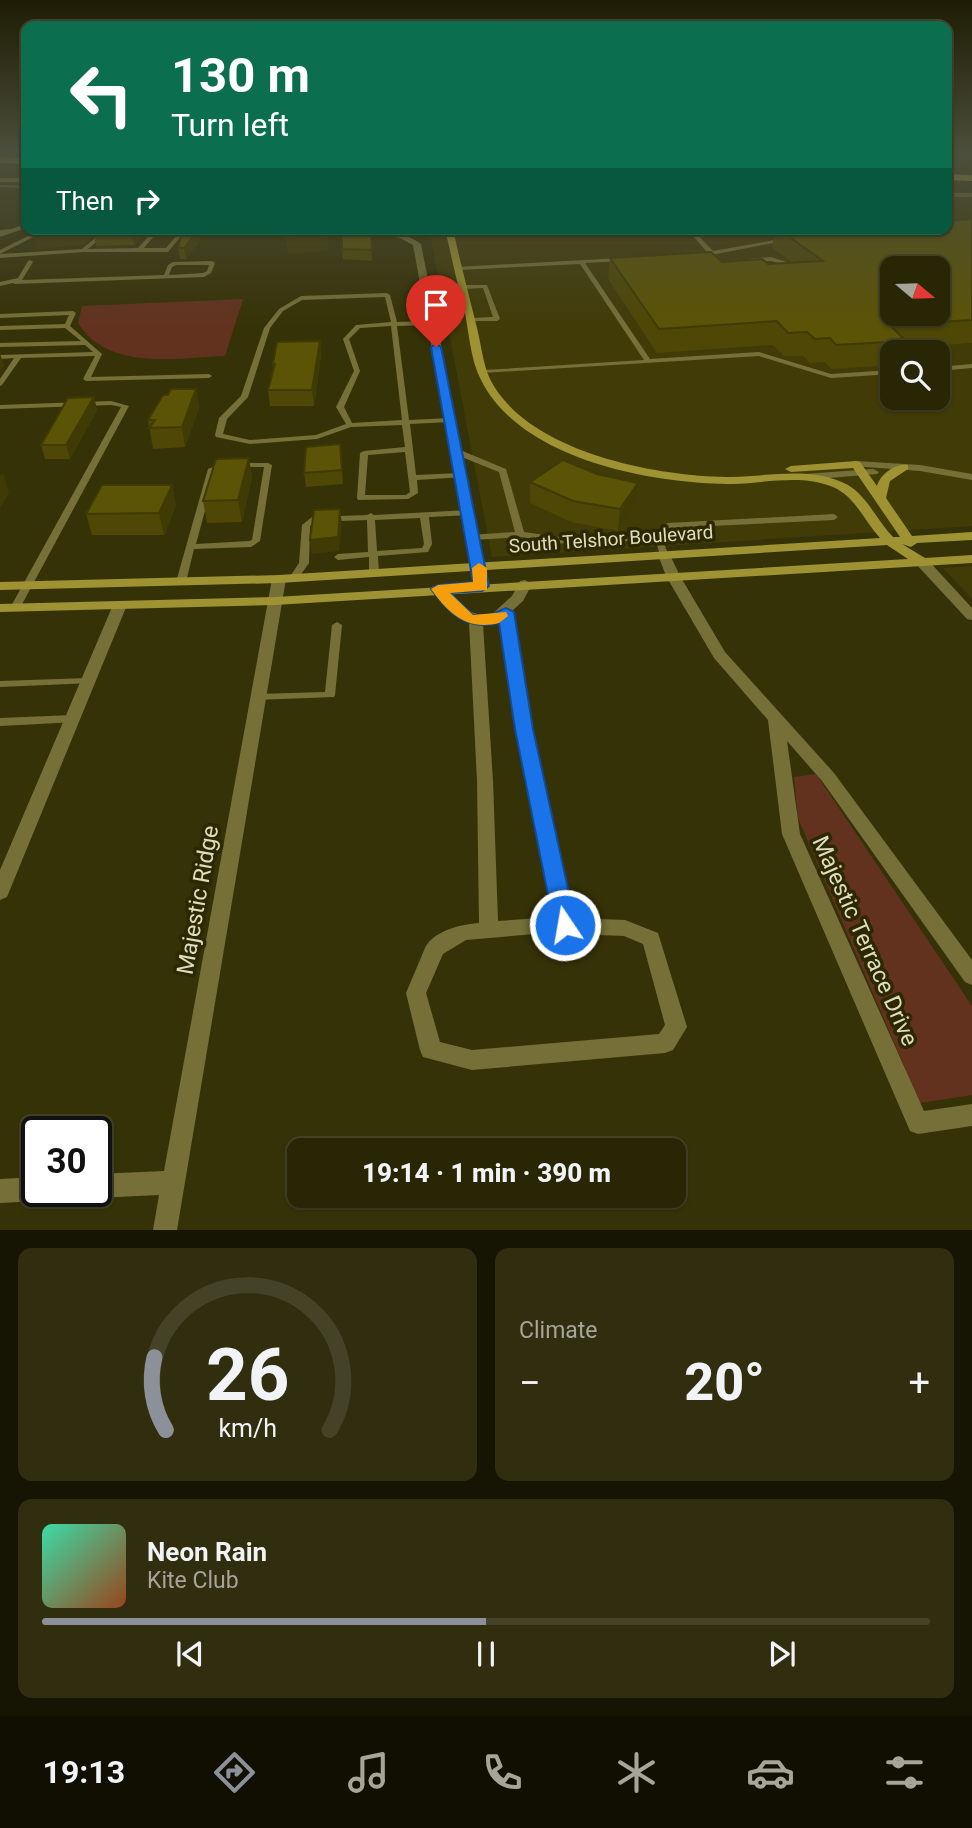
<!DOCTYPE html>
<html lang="en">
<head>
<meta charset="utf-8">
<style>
  :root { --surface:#282605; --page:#302e0f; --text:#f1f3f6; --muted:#a5a59a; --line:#444327; --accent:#8c9099 }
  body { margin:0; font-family:Roboto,sans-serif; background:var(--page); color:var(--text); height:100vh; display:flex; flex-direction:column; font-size:26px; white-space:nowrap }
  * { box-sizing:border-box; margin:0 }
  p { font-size:23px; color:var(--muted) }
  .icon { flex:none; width:38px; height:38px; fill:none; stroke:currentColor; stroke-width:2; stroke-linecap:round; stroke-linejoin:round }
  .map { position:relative; height:1230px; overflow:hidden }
  .panel { display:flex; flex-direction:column; gap:18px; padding:18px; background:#161503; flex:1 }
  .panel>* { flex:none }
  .hud { position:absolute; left:21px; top:21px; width:931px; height:214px; border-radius:14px; box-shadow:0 2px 5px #0004,0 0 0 2px var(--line); background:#0b6e4f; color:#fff; overflow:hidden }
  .needle { width:46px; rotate:109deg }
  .buttons { position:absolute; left:880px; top:256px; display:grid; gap:14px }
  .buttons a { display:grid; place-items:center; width:70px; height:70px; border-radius:14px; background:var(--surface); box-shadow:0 2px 5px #0004,0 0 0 2px var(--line); font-size:35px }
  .speed { position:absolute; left:21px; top:1116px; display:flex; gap:14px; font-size:35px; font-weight:700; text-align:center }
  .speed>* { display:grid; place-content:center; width:91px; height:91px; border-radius:50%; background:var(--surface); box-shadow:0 2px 5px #0004,0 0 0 2px var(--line); line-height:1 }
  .speed .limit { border:4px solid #111; border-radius:10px; background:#fff; color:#111 }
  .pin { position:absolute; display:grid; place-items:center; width:60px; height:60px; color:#fff; margin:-72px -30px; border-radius:50% 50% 50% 0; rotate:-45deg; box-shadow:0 0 7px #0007 }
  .pin .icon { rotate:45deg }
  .me { position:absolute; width:77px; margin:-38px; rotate:348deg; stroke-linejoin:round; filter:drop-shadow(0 0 5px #0008) }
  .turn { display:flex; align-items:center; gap:24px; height:147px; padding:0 35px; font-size:32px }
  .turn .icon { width:91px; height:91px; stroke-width:2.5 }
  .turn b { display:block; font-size:49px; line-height:60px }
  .then { display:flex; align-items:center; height:66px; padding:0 35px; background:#0003; gap:14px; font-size:26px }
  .big { font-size:52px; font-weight:800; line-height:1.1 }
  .panel .tile { flex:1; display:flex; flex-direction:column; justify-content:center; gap:10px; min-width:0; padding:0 24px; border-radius:14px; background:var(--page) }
  .panel .dial { align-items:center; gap:0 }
  .dial svg { height:182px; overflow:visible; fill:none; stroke:var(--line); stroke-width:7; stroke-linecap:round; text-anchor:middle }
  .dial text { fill:var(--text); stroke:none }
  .song { display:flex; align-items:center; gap:21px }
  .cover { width:84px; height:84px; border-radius:10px; background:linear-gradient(135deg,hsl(160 70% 55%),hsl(20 70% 35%)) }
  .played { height:7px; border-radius:4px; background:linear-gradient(90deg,var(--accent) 50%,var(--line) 50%) }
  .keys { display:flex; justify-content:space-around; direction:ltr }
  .heat { display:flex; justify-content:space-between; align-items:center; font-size:38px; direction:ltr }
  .panel .tiles { flex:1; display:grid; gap:18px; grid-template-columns:1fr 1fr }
  .tile:last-child { grid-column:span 2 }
  .trip { position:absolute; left:287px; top:1138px; width:399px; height:70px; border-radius:14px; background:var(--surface); box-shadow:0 2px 5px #0004,0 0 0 2px var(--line); font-weight:800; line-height:70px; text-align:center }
  .dock { display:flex; height:112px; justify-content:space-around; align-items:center; background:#100f02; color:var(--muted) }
  .dock .icon { width:49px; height:49px }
  .dock .current { color:var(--accent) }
  .dock b { font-size:32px; color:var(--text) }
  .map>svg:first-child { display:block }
  .built { fill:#413b08; fill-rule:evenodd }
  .green { fill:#62321f }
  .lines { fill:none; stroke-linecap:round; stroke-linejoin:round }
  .path { stroke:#6a6640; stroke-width:2; stroke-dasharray:2.5 2; stroke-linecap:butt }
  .lane { fill:#767038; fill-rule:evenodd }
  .street { fill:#767038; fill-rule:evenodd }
  .secondary { fill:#9e9232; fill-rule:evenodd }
  .highway { fill:#d3c550; fill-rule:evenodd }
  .wall { fill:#4e4705 }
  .shaded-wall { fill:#403a04 }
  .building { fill:#5b5306; stroke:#403a04; stroke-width:2; fill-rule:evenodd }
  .route { fill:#1a73e8; stroke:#114b97; stroke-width:2 }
  .slow { fill:#f59e0b }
  .labels { text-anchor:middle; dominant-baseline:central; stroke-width:7; stroke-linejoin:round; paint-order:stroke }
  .street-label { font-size:19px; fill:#dfddc1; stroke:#2c2800 }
  .near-street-label { font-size:23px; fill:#dfddc1; stroke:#2c2800 }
</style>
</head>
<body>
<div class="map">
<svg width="972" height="1230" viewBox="0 0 972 1230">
  <rect width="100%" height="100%" fill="#363207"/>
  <!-- built -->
  <path class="built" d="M947,191L972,192V526L492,557L429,229H947ZM892,268H938V313H892ZM892,352H938V397H892Z
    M972,566V599L943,568Z"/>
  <!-- green -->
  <path class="green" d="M243,299L225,356C177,358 107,371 78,323L82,306Z
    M816,774L972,1006V1095L920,1103L798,818L794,777Z"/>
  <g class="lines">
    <!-- path -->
    <path class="path" d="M947,158L972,159"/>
    <!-- lane -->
    <path class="lane" d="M0,185L26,186V188L0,187Z
      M42,229H49L0,254V250Z
      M106,229H111L88,249L138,248L155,229H160L144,248H166L182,229H187L168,252H84L0,258V254L82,249Z
      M226,229H231L225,237H189L186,235L189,233H223Z
      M687,229H692L713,251L786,238L789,240L701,257L698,255L699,254L707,252Z
      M0,230L11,229L14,231L0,234Z
      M771,257L790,263L791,269L765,275L742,266L748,259ZM771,261L785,265V268L765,271L748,265L752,262Z
      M620,258L622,259V261L585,263L650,359L759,352L831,374L892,370V374L831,378L759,356L482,373L481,372L484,370L644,360L580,264L458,270L456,269V267Z
      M30,260L33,262L22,280L164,275L168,265L173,262L212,261L215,263L211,273L204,277L15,284L13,283L0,286V282L18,278L28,261ZM176,265H209L207,271L203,273L169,275L172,267Z
      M487,285L500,319L497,321H469L468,320L471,318L493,317L483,288L463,289L460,287L463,285Z
      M387,293L390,295L397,322L431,321L434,323L431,325L397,326L409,420L450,418L454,420L450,422L410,424L416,475L461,473L465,475L464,477L417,480L418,493L408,499L358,500L357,498L360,453L364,451L405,447L402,425L351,427L317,439L250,444L216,437L215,435L219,418L241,396L264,328L279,309L301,296ZM385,297L391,322L356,325L343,339L354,371L336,407L346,424L316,435L250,440L223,434L227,419L248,397L270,328L283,311L302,300ZM391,326L402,420L352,423L344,407L360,371L349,339L360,328ZM405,452L410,492L406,495H365L368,455Z
      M73,311L76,313L70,326L102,354L91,377L209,374L212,376L209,378L86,381L83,379L95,356L21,358L2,385L0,386V379L14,358L0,359V355L93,352L85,345L0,347V343L81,341L65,328L0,330V326L65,324L69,315L0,318V314Z
      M972,364V368L938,371V367Z
      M111,401L129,406L20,608L18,610H12L10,608L121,407L111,405L0,409V405Z
      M454,450H460L506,469L524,532L573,539L656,534L665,524L668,523L834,514L838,517L834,520L670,528L662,536L668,555L664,558L660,555L655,539L573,545L520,537L473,540L469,537L470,535L515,532L499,472L454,454Z
      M223,463L227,465L216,470L196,544L249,541L252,540L264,467H235L234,465L238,463H268L272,465L260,541L251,547L194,549L186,582L184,584H178L176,582L208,469Z
      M469,510L473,513L472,515L429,517L432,544L428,552L378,556L379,573L374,576L369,573V557L338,560L334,557L338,554L368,552L367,520L314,522L310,526L309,563L297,580H291L289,578L299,563L302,525L312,517L367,515L371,513L374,515ZM420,518L424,544L422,548L377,551L375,520Z
      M337,622L342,625L335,695L334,697L254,700L253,698L254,696L258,694L325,692L332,625Z
      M88,678L92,679L93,681L92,683L0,687V681Z
      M73,715L77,716L78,719L77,722L0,726V718Z"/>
    <!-- street -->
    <path class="street" d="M947,193H972V197H947Z
      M26,224V228L0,237V233Z
      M353,229C377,229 402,230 421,244L489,586L487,589L482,590L475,586L413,245L400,238Z
      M856,461L920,465L972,474V480L920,471L852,466V462Z
      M873,469L879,472L877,474L804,480L798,477L804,474Z
      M664,551L670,555L680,576L725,652L834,773L972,960V985L965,982L822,781L787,741L800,834L924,1111L972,1104V1126L918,1134L910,1131L782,834L768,720L714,658L666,576L658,555Z
      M921,557L926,558L972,608V620L967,619L916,564L914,561L916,558Z
      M279,575L286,579L177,1230H153L159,1195L96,1198L86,1192H96V1174L164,1171L272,579Z
      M525,580L532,584L523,601L512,611L532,729L573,918L625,920L658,933L687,1027L673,1050L665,1053L472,1070L423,1057L420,1050L406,993L425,948C433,931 462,924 479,923L477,781L469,622L451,612L431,589L433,586H443C457,603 467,615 490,616L512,596L520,581ZM500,622L516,729L554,917L498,921L493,781L483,624ZM547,933L624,936L643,944L665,1025L659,1034L472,1050L440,1042L426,993L443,954L466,940Z
      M120,601L127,605L9,892L7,897L0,900V870L113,605Z
      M37,1177V1192H48L45,1197L37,1201L0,1203V1179Z"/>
    <!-- secondary -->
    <path class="secondary" d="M0,178H26V182H0Z
      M445,229H453C460,262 469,295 477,328C481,344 483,364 490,379C527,453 659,477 732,477C770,476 813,466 848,485C868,497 877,521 893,537H900L853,468L791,472L785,469L791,466L856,461L860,462L877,486C880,474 896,463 908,465V469L890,481L886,498L912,536L972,532V540L917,543L911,547L902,544L925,558L972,555V563L275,605L0,612V604L275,597L908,559L887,545L279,583L0,590V582L279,575L880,538C864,521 856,497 833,487C802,474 765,483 733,484C652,484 521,460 481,380C470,359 469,331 464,308L428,309L424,306L428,303H462Z"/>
    <!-- highway -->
    <path class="highway" d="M0,157L26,158V164L0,163Z
      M947,174L972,175V181L947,180Z"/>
  </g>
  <!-- wall -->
  <path class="wall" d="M972,219V343L904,348L903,352H892V365L831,369L825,362L810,363L803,356H784L773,345L657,353L608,279L610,258L768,264L793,263L772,248L775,229H947Z
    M101,229L148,230L134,245L96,246L94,236L82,245L37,249Z
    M183,229H208L207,230H199L201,239L186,259H180L178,248Z
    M371,235L372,261L343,259L342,249Z
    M320,341L321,356L314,406H270L268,390L273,370V364Z
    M196,389L199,408L185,447L153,449L148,420L168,395Z
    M94,397L97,410L70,459H45L41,445Z
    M340,444L343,484L306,487L304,473Z
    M249,458L252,478L242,522L207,523L203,501Z
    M530,482L636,504L618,531L571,522L530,503Z
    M172,485L176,506L164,535H92L86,514Z"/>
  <!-- shaded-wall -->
  <path class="shaded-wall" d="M80,229L101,230L82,245L37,249L33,234Z
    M137,229L148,230L134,245L132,235Z
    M199,229L201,239L186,259L184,248Z
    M327,229H329V236L328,251L288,254L286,238Z
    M320,341L321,356L314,406L312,390Z
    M0,353L4,366L0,370Z
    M196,389L199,408L185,447L182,427Z
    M94,397L97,410L70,459L66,445Z
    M249,458L252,478L242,522L238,500Z
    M3,472L9,493L0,508V476Z
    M638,483L636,504L618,531L620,509Z
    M172,485L176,506L164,535L159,513Z
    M340,509L342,524L339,551L312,554L310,540Z"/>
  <!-- building -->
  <path class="building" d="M972,219V320L890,325L906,341L836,345L830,338L815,339L807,332L788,333L777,321L659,329L610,258L711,252L722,262L762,259L768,264L823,261L778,229H947V221ZM892,268H938V313H892Z
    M38,229H80L33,234Z
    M101,229H137L132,235H94Z
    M183,229H199L184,248H178Z
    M288,229H327V235L286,238Z
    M363,232L371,235L372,250L342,249V233Z
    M320,341L312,390H268L275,364H273L277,342Z
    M171,389H196L182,427L149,428L155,420H148L163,395H168Z
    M94,397L66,445H41L68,398Z
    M340,444L342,470L304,473L306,447Z
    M249,458L238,500L203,501L216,459Z
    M563,460L597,474L638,483L620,509L573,501L530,482Z
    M102,485H172L159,513L86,514Z
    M340,509L338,537L310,540L314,510Z"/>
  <!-- sky -->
  <linearGradient id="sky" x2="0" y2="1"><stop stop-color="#1e1c04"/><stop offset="0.47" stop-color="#4c4f3c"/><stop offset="1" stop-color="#4c4f3c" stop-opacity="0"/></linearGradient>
  <rect width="972" height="327" fill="url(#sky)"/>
  <!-- route -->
  <path class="route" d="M436,344L441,347L489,586L482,591L450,593L473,615H490L506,608L514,612L533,729L576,925L572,932L565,934L557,932L554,925L515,729L499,623C467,631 449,614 431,589L438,585L473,582L431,347Z"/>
  <!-- slow -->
  <path class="slow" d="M479,563L487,568V590L450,593L473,615L506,612L508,616L499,623C467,631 449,614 431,589L438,585L473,582L472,568Z"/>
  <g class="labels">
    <!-- street labels -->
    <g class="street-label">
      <text transform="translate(611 539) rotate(-4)">South Telshor Boulevard</text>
    </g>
    <!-- near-street labels -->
    <g class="near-street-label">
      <text transform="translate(198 900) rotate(-80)">Majestic Ridge</text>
      <text transform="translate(865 941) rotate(66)">Majestic Terrace Drive</text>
    </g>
  </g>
</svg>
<div class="buttons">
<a><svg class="needle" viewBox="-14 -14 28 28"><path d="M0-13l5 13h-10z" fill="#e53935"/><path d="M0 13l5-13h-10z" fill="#a5a59a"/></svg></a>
<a><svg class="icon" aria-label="search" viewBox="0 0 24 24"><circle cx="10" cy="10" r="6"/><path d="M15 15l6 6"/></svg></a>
</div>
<div class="speed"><div class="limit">30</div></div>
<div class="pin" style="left:436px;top:347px;background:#d93025"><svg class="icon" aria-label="arrive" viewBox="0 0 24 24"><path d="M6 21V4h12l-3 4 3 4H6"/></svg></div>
<svg class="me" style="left:565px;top:925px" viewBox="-20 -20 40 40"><circle r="17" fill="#1a73e8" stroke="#fff" stroke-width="3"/><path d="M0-11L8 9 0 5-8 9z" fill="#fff"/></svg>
<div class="trip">19:14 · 1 min · 390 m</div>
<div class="hud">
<div class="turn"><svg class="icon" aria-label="left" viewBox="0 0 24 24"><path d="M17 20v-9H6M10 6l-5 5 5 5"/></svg><div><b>130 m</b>Turn left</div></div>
<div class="then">Then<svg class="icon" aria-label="right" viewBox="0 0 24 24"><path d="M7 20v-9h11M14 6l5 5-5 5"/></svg></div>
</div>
</div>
<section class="panel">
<div class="tiles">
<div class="tile dial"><svg viewBox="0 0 100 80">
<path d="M14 69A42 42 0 1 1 86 69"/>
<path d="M14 69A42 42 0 0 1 9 37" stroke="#8c9099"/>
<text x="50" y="56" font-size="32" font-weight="700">26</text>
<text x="50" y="72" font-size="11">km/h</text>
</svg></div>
<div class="tile"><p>Climate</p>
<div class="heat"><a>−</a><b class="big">20°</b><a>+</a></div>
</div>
<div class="tile">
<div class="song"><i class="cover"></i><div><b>Neon Rain</b><p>Kite Club</p></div></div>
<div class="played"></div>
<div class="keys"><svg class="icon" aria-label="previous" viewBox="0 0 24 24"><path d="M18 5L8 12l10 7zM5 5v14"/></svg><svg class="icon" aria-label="pause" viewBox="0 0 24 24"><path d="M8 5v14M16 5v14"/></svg><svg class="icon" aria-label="next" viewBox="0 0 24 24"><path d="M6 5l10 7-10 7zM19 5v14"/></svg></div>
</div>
</div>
</section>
<nav class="dock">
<b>19:13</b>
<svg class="icon current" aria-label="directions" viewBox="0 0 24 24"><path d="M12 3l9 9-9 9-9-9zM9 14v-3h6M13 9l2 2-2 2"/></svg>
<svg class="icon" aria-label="music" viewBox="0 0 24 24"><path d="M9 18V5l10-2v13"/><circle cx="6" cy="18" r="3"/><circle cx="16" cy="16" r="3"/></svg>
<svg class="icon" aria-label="phone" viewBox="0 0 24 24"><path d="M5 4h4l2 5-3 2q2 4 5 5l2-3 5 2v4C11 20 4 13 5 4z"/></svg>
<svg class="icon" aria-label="climate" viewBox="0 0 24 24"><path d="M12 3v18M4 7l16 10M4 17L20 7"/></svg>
<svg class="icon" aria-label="car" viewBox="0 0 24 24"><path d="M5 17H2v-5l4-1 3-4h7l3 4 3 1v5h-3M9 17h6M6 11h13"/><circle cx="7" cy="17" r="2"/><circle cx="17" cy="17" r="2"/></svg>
<svg class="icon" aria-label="filters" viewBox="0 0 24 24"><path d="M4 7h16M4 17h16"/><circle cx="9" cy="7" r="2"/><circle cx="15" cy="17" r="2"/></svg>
</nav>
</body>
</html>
